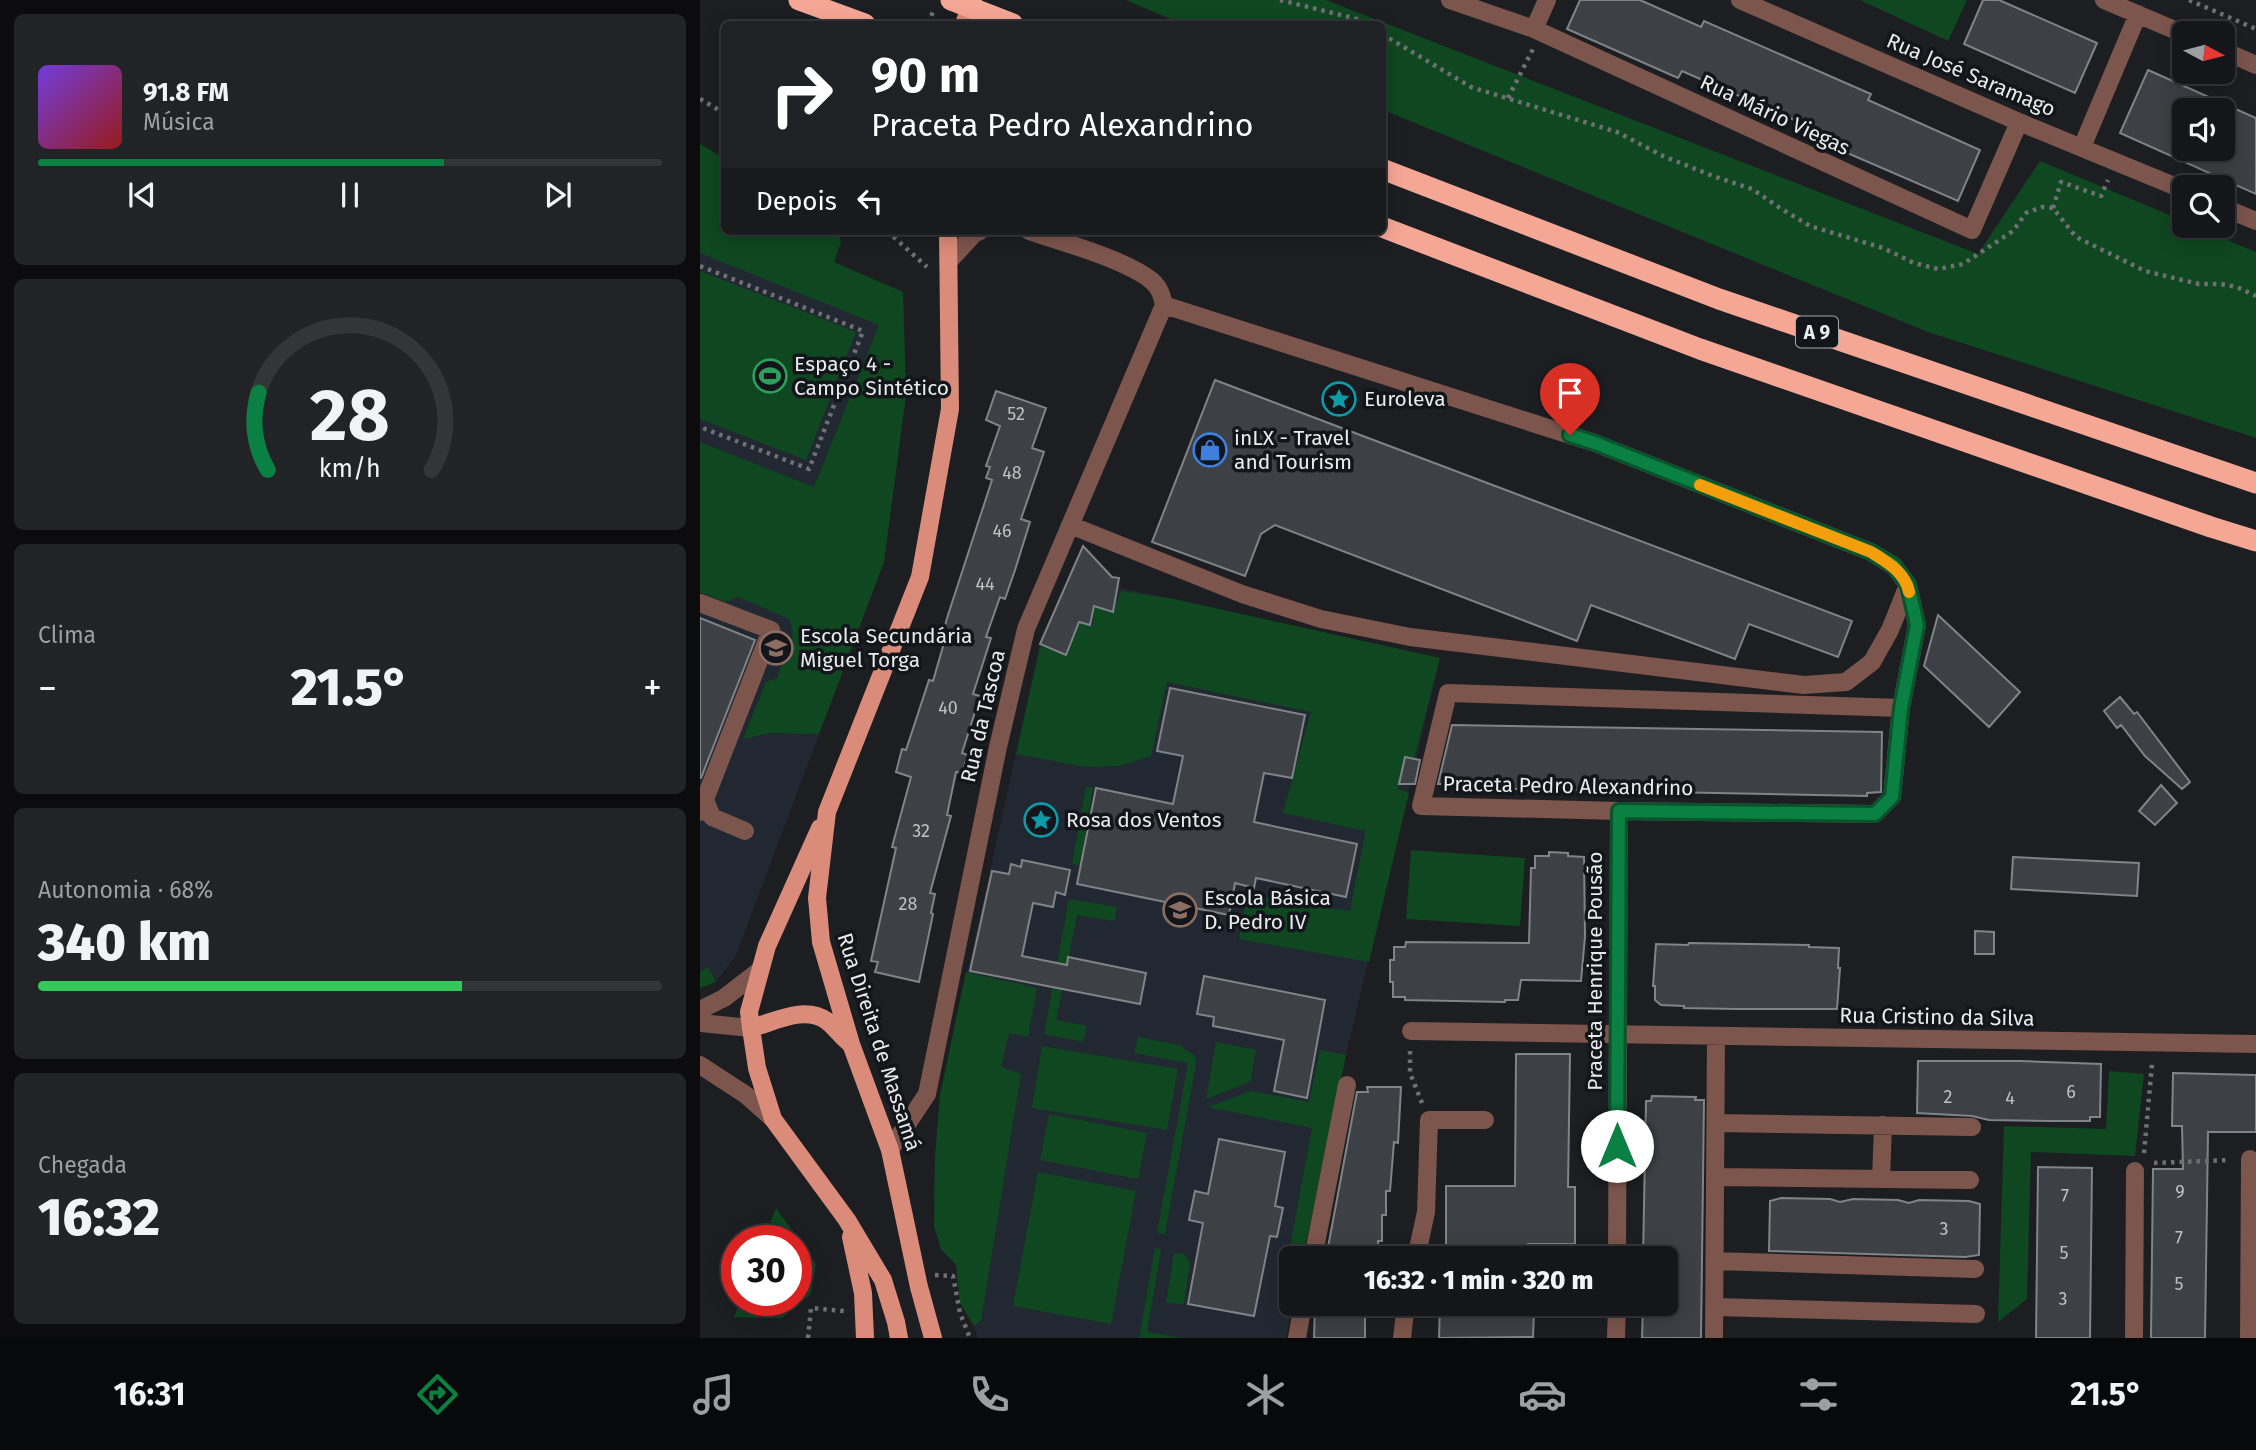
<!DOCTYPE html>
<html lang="pt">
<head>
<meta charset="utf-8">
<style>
  :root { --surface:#15161a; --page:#222327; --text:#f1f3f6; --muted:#9d9fa2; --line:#343539; --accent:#0b8043 }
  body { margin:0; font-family:"Fira Sans",sans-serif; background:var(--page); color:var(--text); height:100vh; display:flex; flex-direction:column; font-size:26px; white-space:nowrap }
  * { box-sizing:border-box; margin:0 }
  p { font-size:23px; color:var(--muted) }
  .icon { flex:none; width:38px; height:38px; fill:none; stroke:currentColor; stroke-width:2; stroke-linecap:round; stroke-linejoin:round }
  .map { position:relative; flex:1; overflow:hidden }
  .panel { display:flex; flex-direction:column; gap:14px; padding:14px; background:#0c0c0e; width:700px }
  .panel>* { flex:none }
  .hud { position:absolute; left:21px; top:21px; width:665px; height:214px; border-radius:10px; box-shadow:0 4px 18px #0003,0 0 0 2px var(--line); background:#202124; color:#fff; overflow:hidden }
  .needle { width:46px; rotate:97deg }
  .fabs { position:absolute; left:1472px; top:21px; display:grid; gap:14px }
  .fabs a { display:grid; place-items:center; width:63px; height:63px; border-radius:10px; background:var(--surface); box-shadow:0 4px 18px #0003,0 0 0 2px var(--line); font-size:35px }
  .speed { position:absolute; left:21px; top:1225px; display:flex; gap:14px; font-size:35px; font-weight:700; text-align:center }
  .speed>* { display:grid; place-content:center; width:91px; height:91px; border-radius:50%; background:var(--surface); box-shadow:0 4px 18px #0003,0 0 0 2px var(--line); line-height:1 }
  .speed .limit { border:10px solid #d22; background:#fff; color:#111 }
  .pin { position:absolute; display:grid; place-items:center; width:60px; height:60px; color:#fff; margin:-72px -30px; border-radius:50% 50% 50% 0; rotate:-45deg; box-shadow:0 0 7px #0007 }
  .pin .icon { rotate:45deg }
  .me { position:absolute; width:77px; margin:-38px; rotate:0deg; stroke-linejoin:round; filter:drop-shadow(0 0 5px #0008) }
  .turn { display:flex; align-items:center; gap:24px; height:147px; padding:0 35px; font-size:32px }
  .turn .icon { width:91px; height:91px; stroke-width:2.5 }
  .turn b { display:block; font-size:49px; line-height:60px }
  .then { display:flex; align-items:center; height:66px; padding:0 35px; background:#0003; gap:14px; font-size:26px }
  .big { font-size:52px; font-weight:800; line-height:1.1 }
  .panel .card { flex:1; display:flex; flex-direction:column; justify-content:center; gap:10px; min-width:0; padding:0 24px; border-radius:10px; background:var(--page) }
  .panel .dial { align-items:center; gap:0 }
  .dial svg { height:182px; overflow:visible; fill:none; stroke:var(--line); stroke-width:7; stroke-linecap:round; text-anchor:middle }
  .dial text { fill:var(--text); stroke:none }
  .song { display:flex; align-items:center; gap:21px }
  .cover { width:84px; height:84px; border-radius:10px; background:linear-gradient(135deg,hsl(260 70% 55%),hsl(0 70% 35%)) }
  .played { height:7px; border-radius:4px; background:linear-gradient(90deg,var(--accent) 65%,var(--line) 65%) }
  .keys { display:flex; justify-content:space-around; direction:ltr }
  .heat { display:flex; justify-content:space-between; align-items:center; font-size:38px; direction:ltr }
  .charge { height:10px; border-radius:5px; background:linear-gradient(90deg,#34c759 68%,var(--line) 0) }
  .trip { position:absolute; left:579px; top:1246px; width:399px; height:70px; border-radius:10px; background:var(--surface); box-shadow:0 4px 18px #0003,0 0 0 2px var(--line); font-weight:800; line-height:70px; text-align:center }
  .tabs { display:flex; height:112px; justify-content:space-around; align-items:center; background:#08090a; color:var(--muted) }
  .tabs .icon { width:49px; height:49px }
  .tabs .on { color:var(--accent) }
  .tabs b { font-size:32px; color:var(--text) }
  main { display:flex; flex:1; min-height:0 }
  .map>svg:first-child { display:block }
  .built { fill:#222831 }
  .green { fill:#0e4720 }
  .building { fill:#3d4044; stroke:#808388; stroke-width:2; fill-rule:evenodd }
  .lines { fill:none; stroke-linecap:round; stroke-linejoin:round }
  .path { stroke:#6e7073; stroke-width:4.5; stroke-dasharray:3.5 5; stroke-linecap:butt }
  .minor { stroke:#7c554c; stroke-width:18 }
  .major { stroke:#db8b79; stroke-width:18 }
  .highway { stroke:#f5a796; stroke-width:21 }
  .highway-bridge { stroke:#f5a796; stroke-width:21 }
  .route-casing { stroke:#07532c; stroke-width:18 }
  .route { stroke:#0b8043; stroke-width:12 }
  .slow { stroke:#f59e0b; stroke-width:12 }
  .labels { text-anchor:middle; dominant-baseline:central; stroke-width:7; stroke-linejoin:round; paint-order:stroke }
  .number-label { font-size:18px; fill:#bec0c3 }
  .shield { fill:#121519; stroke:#a8aaad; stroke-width:2 }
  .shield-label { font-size:19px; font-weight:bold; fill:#e9eaed }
  .street-label { font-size:21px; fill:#e9eaed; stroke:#121519 }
  .poi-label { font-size:21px; fill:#e9eaed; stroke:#121519; text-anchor:start }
</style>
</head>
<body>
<main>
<section class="panel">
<div class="card">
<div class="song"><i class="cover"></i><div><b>91.8 FM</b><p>Música</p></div></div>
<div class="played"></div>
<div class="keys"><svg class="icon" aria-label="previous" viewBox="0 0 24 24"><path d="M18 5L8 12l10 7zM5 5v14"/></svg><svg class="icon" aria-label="pause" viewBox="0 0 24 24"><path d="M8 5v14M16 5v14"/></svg><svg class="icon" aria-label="next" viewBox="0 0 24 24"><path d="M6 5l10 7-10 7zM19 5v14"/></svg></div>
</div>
<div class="card dial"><svg viewBox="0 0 100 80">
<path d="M14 69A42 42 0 1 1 86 69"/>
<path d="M14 69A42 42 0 0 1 10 35" stroke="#0b8043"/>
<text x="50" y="56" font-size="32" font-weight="700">28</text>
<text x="50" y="72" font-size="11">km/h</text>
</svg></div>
<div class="card"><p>Clima</p>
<div class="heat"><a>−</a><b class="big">21.5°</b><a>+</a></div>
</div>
<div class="card"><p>Autonomia · 68%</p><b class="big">340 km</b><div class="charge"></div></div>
<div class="card"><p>Chegada</p><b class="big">16:32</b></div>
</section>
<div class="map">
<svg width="1556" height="1338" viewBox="0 0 1556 1338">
  <rect width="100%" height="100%" fill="#1c1e22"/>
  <!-- built -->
  <path class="built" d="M0,205L24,231H61L203,292L206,395L184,562L36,955L16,982L0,988Z
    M395,582L740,658L646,1055L603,1258H592V1304H593L586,1338H278L274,1326L260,1303L256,1265L241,1249L234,1226L235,1157L240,1095L340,646L365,655Z"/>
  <!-- green -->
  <path class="green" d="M426,0H626L1278,254L1340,161L1484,221V226H1494L1556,252V438L1228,332L683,110L682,24H482Z
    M1160,0H1267L1248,41Z
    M0,144L24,158V231H138L141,242L134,262L203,292L206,395L184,562L119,734L70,733L43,739L66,682L77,678L93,634L90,619L38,597L25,602L0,592V442L114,487L179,325L0,253Z
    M0,271L156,332L106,460L0,419Z
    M421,591L474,599L740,658L714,759L705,757L698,789L709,793L669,962L539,939L547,895L650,911L666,831L583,813L611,712L467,682L451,756L419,766L386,767L316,754L340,646L366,655L379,622L393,626L394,606L413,612Z
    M386,787L393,788L383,847L445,859L471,886L372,864Z
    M711,850L825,858L820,926L706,919Z
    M369,899L417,907L414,921L377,915L356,1020L387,1026L383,1042L344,1034Z
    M8,967L16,982L0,988V972Z
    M266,972L337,988L328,1037L309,1033L301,1067L321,1074L281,1321L274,1326L260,1303L256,1265L241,1249L234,1226L235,1157L240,1095Z
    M438,1037L479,1045L495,1056L496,1064L465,1234L457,1233L488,1063L434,1053Z
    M516,1042L556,1050L550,1082L506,1099Z
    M342,1046L478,1069L467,1130L332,1108Z
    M620,1050L646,1055L603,1258H592V1308L579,1307L612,1128L508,1107L551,1091L609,1102Z
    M1409,1071L1444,1074L1435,1156L1331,1152L1327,1299L1298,1322L1304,1126L1406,1129Z
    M349,1114L447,1133L438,1179L340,1160Z
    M338,1172L436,1191L411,1324L313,1306Z
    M76,1208L116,1264L111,1294L82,1318L34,1317L41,1300H96V1241H63Z
    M455,1248L461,1250L447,1332L483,1338H439Z
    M474,1253L484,1254L490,1263L484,1304L466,1303Z"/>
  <!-- building -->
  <path class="building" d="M880,0H940L1001,27L1004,21L1171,94L1168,100L1280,150L1258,201L1145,152L1149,144L982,71L978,78L867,29Z
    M1283,0H1299L1397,43L1375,93L1264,44Z
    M1448,70L1556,118V194L1420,133ZM1484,110H1522V149H1484Z
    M515,380L1152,621L1138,657L1049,624L1035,659L891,605L877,641L575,525L561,534L545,576L452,542Z
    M296,391L346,408L332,448L344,452L321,519L330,522L315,570L305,599L300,597L286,637L291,638L273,694L280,696L262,753L268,755L262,773L256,772L247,815L251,816L230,893L235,894L231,913L233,914L219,982L175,972L178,962L171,961L196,848L192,847L211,777L196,772L202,749L206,750L229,680L233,681L244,643L240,642L248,615L292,480L286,478L290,467L286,466L300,426L286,420Z
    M383,546L412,577L419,578L413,612L394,606L390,625L379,622L366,655L340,644Z
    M1238,615L1320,692L1289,727L1224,666Z
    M0,618L55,640L1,778H0Z
    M470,688L605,715L592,778L564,773L554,822L657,844L646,897L556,878L554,888L535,883L529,915L377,884L396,788L473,804L483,756L457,751Z
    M1420,697L1434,714L1437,712L1490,782L1482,789L1445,756L1421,725L1417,728L1404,711Z
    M752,725L1182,732L1181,792L1167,793V796L759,788V784H738Z
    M705,757L720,760L715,784H699Z
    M1461,785L1477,803L1455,825L1439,811Z
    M849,852L868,853V856L884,857L885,936L881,981L821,980L818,1000H805V1002L705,1000V997H693V982H690V960H694V947H705L706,942L829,943L831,868H835V856H849Z
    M1313,857L1439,863L1437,896L1311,889Z
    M322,860L370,870L365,895L356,892L353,907L333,903L322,956L367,965L368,957L446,973L440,1004L270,971L292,871L309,874L311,864L321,867Z
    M1275,931L1294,932V954H1275Z
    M989,943L1109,945V947L1139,948L1138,968H1140L1137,1009H1036L984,1008V1006L961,1005L955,1000V986H953L956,944L988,945Z
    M504,976L625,1000L607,1098L574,1091L584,1040L513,1026L514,1017L497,1014Z
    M816,1054H870L868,1187H875V1244H828V1258H746V1186H815Z
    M1218,1061H1321L1401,1064L1400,1117H1390V1121H1349L1289,1120L1272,1116L1217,1113Z
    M1473,1073L1556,1075V1132H1508L1505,1338H1451L1453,1169H1483L1482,1126H1472Z
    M667,1087H701L698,1143L694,1142L690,1191H686V1215H682V1241H678V1258H626L657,1092H668Z
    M952,1096L996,1097L995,1100H1004L1001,1338H942L943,1304H966V1258H943L946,1101H951Z
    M519,1139L585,1152L575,1206L583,1208L577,1237L570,1236L554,1316L488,1304L503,1223L489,1220L495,1191L508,1194Z
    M1338,1167L1392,1168L1390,1338H1336Z
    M1081,1198L1130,1199L1140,1202L1153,1199L1198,1200L1209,1203L1219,1200L1269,1201L1280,1204L1279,1255L1265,1257L1069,1251L1070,1201Z
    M615,1304H665V1338H614Z
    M740,1304H831L830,1313H834L833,1337L739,1338Z"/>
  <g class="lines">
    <!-- path -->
    <path class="path" d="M580,0L657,19L665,24
      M1489,0L1556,29
      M229,24L233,11
      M682,34L771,87L917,132L963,156L1013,176L1052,189L1080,208L1110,226L1183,248L1214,263L1238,269L1263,264L1313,231L1326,213L1342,207L1353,208L1376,237L1445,271L1499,284H1521L1537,287L1556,296
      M808,98L833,49
      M0,99L24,113
      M1353,208L1361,182L1401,196L1408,180
      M187,231L227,267
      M0,266L163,331L109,469L0,427
      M710,1051V1073L722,1103
      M1444,1153L1452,1064
      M1454,1163L1530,1160
      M235,1275L253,1276L260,1313L270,1338
      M108,1338L111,1308L144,1311"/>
    <!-- minor -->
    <path class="minor" d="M750,0L834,29L1272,230L1319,122
      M1040,0L1319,122L1484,190
      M1404,0L1484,34
      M834,29L847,0
      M1522,50L1556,65
      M1382,147L1438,14
      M1522,207L1556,221
      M329,231C362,242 427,260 452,281C460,288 462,296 464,305
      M249,261L274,234L280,231
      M464,305L895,443L1171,552L1194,566L1208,585L1217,625L1201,708L1192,797L1175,814L919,811L721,806L748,693L1201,708
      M370,525L542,594L621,619L710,637L1104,685L1146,682L1172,662L1190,630L1208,585
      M0,603L71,630L0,812
      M0,798L5,800L12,817L45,831
      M0,1010L24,998L59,971
      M0,1023L51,1028
      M711,1031L1556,1044
      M0,1065L46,1095L73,1119
      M1016,1123L1272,1127
      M190,1150L227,1094L298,747L326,629L464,305
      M1016,1177L1270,1180
      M1181,1179L1183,1125
      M613,1258L647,1085
      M716,1258L726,1212L729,1120H785
      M917,1258L919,811
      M1015,1261L1275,1269
      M1015,1307L1276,1314
      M597,1338L603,1304
      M702,1338L706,1304
      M916,1338L917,1304
      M1014,1338L1016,1036
      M1434,1338L1435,1171
      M1549,1338L1550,1159"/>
    <!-- major -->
    <path class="major" d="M264,24L273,0
      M120,828L67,946L49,1012L51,1028L57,1068L73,1119L147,1220L183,1280L196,1322L199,1338
      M51,1028C75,1022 104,1005 127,1021C135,1027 141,1037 151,1044
      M151,1237L163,1293L165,1338
      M233,1338L219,1287L190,1150L151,1044L121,942L117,898L127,812L220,577L250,409L248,231"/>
    <!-- highway -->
    <path class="highway" d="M99,0L165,24
      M682,169L1019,299L1556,483
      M682,227L1000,349L1511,527L1556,541"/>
    <!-- highway-bridge -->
    <path class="highway-bridge" d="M251,0L313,24"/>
  </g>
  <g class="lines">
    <defs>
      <path id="route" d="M870,435L895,443L1171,552L1194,566L1208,585L1217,625L1201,708L1192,797L1175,814L919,811L917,1146"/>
    </defs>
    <!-- route casing -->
    <use href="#route" class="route-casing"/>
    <!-- route -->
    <use href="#route" class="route"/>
    <!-- slow -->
    <path class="slow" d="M1000,485L1171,552C1187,562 1205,572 1209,592"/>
  </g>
  <!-- icons -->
  <defs>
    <symbol id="stadium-ring" viewBox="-11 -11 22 22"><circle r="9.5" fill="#121519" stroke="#2e9e5b" stroke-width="1.5"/><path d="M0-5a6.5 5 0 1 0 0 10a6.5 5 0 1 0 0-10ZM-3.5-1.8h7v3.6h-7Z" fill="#2e9e5b"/></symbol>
    <symbol id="sight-ring" viewBox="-11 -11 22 22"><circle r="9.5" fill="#121519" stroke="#0f9aa8" stroke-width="1.5"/><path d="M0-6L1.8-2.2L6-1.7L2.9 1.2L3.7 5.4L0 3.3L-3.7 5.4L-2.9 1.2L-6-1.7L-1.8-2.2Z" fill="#0f9aa8"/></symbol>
    <symbol id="shop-ring" viewBox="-11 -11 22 22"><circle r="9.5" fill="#121519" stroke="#3f7fe0" stroke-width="1.5"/><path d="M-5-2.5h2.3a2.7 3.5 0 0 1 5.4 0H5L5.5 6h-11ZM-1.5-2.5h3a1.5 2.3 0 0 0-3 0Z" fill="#3f7fe0"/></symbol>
    <symbol id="school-ring" viewBox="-11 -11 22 22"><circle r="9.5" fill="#121519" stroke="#8d6e63" stroke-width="1.5"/><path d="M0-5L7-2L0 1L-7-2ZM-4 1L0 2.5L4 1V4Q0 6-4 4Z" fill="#8d6e63"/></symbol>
  </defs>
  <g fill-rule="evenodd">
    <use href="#stadium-ring" x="51" y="357" width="38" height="38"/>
    <use href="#sight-ring" x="620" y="380" width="38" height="38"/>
    <use href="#shop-ring" x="491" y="431" width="38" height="38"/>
    <use href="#school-ring" x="57" y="629" width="38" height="38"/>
    <use href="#sight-ring" x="322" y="801" width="38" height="38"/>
    <use href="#school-ring" x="461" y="891" width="38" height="38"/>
  </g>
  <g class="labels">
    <!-- number labels -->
    <g class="number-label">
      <text x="316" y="414">52</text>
      <text x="312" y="473">48</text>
      <text x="302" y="531">46</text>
      <text x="285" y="584">44</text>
      <text x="248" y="708">40</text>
      <text x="221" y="831">32</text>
      <text x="208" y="904">28</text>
      <text x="1371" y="1092">6</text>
      <text x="1248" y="1097">2</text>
      <text x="1310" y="1098">4</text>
      <text x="1480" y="1192">9</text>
      <text x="1365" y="1196">7</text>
      <text x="1244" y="1229">3</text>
      <text x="1479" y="1238">7</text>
      <text x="1364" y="1253">5</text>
      <text x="1479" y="1284">5</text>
      <text x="1363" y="1299">3</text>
    </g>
    <!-- shield labels -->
    <rect class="shield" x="1096" y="316.5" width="42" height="31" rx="5"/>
    <g class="shield-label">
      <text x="1117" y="332">A 9</text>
    </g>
    <!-- street labels -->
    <g class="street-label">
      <text transform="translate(1271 75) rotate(23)">Rua José Saramago</text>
      <text transform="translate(1075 115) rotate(25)">Rua Mário Viegas</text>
      <text transform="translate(283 716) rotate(-77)">Rua da Tascoa</text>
      <text transform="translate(868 786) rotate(1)">Praceta Pedro Alexandrino</text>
      <text transform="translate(895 971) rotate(-90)">Praceta Henrique Pousão</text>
      <text transform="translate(1237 1017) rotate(1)">Rua Cristino da Silva</text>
      <text transform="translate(179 1042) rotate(72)">Rua Direita de Massamá</text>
    </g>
    <!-- poi labels -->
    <g class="poi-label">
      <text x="94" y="364">Espaço 4 -<tspan x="94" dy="24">Campo Sintético</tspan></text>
      <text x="664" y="399">Euroleva</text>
      <text x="534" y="438">inLX - Travel<tspan x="534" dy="24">and Tourism</tspan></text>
      <text x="100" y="636">Escola Secundária<tspan x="100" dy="24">Miguel Torga</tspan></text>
      <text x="366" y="820">Rosa dos Ventos</text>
      <text x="504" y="898">Escola Básica<tspan x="504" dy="24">D. Pedro IV</tspan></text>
    </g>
  </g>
</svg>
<div class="fabs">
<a><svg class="needle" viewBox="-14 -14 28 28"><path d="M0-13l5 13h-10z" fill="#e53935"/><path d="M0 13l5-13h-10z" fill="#9d9fa2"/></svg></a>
<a><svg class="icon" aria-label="sound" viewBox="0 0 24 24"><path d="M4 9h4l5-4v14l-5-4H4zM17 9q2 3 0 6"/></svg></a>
<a><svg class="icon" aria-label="search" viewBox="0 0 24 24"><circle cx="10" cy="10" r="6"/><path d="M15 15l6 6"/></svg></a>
</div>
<div class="speed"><div class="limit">30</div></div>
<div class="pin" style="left:870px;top:435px;background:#d93025"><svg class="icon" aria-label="arrive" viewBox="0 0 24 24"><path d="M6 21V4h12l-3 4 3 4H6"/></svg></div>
<svg class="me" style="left:917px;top:1146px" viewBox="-20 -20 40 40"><circle r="19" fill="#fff"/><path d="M0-13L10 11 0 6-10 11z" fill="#0b8043"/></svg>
<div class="trip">16:32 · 1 min · 320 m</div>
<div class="hud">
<div class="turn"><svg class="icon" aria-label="right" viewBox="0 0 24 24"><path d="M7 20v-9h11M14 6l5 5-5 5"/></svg><div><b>90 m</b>Praceta Pedro Alexandrino</div></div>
<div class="then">Depois<svg class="icon" aria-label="left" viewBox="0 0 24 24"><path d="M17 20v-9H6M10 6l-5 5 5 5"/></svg></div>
</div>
</div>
</main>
<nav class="tabs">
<b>16:31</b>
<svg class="icon on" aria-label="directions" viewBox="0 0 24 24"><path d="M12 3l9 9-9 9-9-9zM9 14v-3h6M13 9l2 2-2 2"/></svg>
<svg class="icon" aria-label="music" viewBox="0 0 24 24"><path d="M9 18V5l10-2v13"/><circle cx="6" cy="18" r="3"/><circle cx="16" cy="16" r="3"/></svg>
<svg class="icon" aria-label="phone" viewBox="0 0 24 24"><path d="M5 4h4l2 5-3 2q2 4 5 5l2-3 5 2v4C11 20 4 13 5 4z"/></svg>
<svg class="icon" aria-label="climate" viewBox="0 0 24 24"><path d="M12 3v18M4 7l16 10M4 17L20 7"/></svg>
<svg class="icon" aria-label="car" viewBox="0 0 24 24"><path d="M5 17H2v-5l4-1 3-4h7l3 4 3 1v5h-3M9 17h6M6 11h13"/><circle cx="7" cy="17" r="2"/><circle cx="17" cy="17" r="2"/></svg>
<svg class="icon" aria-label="filters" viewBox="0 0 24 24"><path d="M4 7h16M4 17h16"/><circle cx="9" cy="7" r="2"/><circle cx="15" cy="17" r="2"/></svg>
<b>21.5°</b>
</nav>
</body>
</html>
